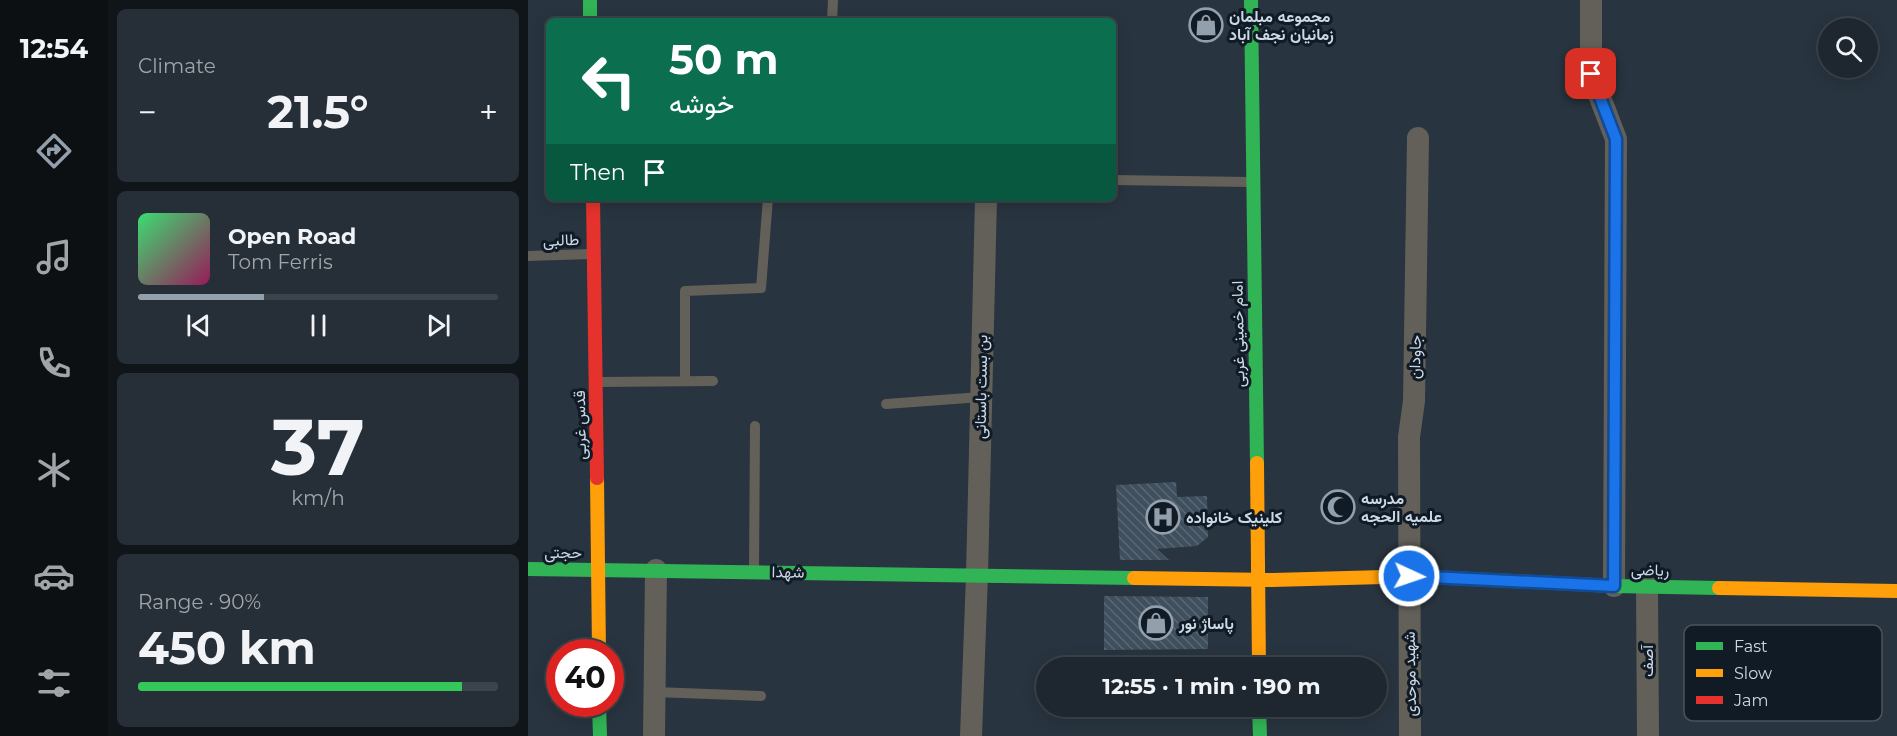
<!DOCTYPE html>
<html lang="en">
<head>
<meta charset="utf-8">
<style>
  :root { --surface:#1e272f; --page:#262f37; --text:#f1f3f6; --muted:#a1a5aa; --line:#3c444b; --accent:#929fac }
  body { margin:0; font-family:Montserrat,Vazirmatn,sans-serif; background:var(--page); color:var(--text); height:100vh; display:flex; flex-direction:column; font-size:22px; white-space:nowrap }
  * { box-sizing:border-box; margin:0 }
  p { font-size:20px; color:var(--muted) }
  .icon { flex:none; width:33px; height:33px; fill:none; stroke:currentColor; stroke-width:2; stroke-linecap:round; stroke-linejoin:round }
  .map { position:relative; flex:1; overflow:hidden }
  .details { display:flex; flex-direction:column; gap:9px; padding:9px; background:#10151a; width:420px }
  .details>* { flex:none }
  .banner { position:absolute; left:18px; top:18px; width:570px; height:183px; border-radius:9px; box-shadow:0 3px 15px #0003,0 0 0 2px var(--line); background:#0b6e4f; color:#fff; overflow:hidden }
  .tools { position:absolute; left:1290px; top:18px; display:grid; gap:12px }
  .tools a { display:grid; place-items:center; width:60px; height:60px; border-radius:50%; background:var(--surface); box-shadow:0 3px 15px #0003,0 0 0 2px var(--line); font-size:30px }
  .speed { position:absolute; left:18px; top:639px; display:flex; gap:12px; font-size:30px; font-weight:700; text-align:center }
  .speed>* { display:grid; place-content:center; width:78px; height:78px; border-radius:50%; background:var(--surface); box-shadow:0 3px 15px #0003,0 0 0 2px var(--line); line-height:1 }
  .speed .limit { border:9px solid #d22; background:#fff; color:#111 }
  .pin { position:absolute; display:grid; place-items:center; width:51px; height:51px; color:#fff; margin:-26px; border-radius:12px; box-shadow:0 3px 9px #0006 }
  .me { position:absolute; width:66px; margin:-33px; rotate:93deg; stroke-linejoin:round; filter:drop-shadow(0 0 4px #0008) }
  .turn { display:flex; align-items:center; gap:21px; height:126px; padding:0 24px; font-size:27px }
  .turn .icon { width:78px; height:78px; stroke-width:2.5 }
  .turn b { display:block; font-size:42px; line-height:51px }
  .then { display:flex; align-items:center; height:57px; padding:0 24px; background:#0003; gap:12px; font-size:22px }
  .big { font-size:45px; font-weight:700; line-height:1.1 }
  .details .tile { flex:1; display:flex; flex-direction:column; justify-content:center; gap:9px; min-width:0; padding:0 21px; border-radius:9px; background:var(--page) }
  .details .dial { align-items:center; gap:0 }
  .dial b { font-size:78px; line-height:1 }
  .song { display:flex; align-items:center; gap:18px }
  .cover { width:72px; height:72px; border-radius:9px; background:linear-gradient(135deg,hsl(140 70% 55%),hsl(330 70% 35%)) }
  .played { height:6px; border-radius:3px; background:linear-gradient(90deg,var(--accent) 35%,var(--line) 35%) }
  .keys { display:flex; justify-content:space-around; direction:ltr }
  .heat { display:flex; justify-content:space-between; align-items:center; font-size:33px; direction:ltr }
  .charge { height:9px; border-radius:4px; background:linear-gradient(90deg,#34c759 90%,var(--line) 0) }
  .trip { position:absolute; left:508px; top:657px; width:351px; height:60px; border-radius:30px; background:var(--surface); box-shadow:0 3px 15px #0003,0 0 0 2px var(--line); font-weight:700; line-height:60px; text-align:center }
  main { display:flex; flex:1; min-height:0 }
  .menu { display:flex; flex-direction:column; width:108px; justify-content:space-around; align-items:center; background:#0c1013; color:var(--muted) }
  .menu .icon { width:42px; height:42px }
  .menu .current { color:var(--accent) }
  .menu b { font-size:27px; color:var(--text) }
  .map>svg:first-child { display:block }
  .building { fill:url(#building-back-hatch) }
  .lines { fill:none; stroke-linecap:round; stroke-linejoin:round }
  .lane { stroke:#626059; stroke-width:10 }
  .street { stroke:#626059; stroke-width:22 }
  .fast { stroke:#30b455; stroke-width:14 }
  .slow { stroke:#ff9f0a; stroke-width:14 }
  .jam { stroke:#e5322d; stroke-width:14 }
  .route-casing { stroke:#114b97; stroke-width:15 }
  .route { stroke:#1a73e8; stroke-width:10 }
  .labels { text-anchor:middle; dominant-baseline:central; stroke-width:6; stroke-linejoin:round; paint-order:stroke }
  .poi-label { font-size:16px; font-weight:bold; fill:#cbd9e7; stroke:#111b25; text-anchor:start }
  .street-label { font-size:16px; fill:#cbd9e7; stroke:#111b25 }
  .key { fill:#111b25; stroke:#49545f; stroke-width:1.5 }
  .key-label { font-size:16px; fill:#cbd9e7 }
</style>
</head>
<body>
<main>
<nav class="menu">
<b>12:54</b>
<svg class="icon current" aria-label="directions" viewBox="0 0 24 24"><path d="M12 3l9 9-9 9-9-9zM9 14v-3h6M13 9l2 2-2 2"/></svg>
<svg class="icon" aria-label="music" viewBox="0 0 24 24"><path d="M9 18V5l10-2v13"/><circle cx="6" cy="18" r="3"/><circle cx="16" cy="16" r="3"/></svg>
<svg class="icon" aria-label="phone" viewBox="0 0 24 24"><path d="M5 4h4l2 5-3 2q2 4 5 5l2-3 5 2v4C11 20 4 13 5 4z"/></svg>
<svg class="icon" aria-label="climate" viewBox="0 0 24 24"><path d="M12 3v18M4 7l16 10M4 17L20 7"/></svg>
<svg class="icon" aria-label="car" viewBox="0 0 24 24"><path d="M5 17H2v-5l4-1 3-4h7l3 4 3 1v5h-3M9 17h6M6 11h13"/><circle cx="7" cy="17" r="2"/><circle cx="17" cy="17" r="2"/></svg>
<svg class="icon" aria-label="filters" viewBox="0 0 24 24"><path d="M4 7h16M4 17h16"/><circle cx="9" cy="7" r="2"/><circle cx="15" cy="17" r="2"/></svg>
</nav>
<section class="details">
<div class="tile"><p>Climate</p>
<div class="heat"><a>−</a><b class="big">21.5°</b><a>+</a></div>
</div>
<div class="tile">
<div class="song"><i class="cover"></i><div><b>Open Road</b><p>Tom Ferris</p></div></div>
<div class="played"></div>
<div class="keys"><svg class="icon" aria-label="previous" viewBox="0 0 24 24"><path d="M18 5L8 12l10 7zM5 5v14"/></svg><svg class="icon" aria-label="pause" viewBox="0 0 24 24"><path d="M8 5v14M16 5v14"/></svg><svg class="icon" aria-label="next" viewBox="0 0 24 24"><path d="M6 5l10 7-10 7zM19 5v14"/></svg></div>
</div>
<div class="tile dial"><b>37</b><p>km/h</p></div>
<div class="tile"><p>Range · 90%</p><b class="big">450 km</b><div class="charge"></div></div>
</section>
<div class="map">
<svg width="1369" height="736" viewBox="0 0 1369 736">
  <defs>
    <pattern id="building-back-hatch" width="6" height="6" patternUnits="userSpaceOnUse" patternTransform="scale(1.5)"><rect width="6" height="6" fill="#3f4f5d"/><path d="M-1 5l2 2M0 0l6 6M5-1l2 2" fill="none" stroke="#596874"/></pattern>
  </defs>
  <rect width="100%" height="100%" fill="#28343f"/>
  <!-- building -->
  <path class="building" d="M648,482L649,497L679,496L680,537L669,546L629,549L641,560H592L588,485Z
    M576,596L680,597V649L576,650Z"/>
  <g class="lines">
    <!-- lane -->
    <path class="lane" d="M304,21L305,0
      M585,180L721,182
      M0,256L63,254
      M157,381V291L233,288L240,198
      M71,382L185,381
      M358,404L453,397
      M226,571L227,426
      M127,692L233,696"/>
    <!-- street -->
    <path class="street" d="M1063,0V74L1088,139L1086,586
      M1119,587L1120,736
      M126,736L128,570
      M443,736L449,575L458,198
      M882,736L881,437L886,401L890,138"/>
    <!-- fast -->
    <path class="fast" d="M62,0V21
      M723,0L729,463
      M0,569L606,578
      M856,577L881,576L1086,586L1191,588
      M71,704L72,736
      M731,706L732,736"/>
    <!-- slow -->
    <path class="slow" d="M729,463L731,668
      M69,478L71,652
      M606,578L744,580L856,577
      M1191,588L1369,591"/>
    <!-- jam -->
    <path class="jam" d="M65,198L69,478"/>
  </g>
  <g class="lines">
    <defs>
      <path id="route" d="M881,576L1086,586L1088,139L1063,74"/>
    </defs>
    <!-- route casing -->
    <use href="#route" class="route-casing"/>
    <!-- route -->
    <use href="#route" class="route"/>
  </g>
  <!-- icons -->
  <defs>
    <symbol id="shop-ring" viewBox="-11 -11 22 22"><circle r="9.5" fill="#111b25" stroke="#929fac" stroke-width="1.5"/><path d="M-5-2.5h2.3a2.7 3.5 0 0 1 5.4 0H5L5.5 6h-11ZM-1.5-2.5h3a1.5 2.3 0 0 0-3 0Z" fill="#929fac"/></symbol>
    <symbol id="mosque-ring" viewBox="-11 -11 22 22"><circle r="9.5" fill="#111b25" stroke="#929fac" stroke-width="1.5"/><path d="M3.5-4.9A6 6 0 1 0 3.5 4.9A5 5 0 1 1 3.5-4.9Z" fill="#929fac"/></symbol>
    <symbol id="hospital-ring" viewBox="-11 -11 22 22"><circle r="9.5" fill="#111b25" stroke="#929fac" stroke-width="1.5"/><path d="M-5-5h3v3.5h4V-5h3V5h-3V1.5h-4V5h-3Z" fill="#929fac"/></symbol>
  </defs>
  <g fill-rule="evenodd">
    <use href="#shop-ring" x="659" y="6" width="38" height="38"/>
    <use href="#mosque-ring" x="791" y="488" width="38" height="38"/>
    <use href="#hospital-ring" x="616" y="498" width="38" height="38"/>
    <use href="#shop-ring" x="609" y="604" width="38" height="38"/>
  </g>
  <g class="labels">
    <!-- poi labels -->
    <g class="poi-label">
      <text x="701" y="16">مجموعه مبلمان<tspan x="701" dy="18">زمانیان نجف آباد</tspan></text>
      <text x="833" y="498">مدرسه<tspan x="833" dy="18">علمیه الحجه</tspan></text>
      <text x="658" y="517">کلینیک خانواده</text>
      <text x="651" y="623">پاساژ نور</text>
    </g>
    <!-- street labels -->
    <g class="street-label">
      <text transform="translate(33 240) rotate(-2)">طالبی</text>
      <text transform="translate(710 334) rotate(-91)">امام خمینی غربی</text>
      <text transform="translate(887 357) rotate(-89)">جاودان</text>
      <text transform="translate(453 387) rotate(-89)">بن بست باستانی</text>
      <text transform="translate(52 425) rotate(-91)">قدس غربی</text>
      <text x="35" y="552">حجتی</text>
      <text transform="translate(1122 570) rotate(1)">ریاضی</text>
      <text transform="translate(260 572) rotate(1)">شهدا</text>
      <text transform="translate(1119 661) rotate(-90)">آصف</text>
      <text transform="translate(882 674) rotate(-91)">شهید موحدی</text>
    </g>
  </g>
  <!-- legend -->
  <rect x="1156" y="625" width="198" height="96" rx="9" class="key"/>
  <rect x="1168" y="642" width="27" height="8" fill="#30b455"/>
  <rect x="1168" y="669" width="27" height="8" fill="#ff9f0a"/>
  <rect x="1168" y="696" width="27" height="8" fill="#e5322d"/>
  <g class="key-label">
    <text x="1206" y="652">Fast</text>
    <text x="1206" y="679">Slow</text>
    <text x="1206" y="706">Jam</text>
  </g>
</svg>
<div class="tools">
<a><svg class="icon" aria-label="search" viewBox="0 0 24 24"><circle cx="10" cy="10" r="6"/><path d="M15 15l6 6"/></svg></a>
</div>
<div class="speed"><div class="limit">40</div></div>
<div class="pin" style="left:1063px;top:74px;background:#d93025"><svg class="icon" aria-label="arrive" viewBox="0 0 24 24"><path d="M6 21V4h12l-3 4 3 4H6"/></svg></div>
<svg class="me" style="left:881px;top:576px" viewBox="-20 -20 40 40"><circle r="17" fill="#1a73e8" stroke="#fff" stroke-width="3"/><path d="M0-11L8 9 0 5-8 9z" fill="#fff"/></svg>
<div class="trip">12:55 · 1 min · 190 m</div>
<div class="banner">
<div class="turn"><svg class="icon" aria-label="left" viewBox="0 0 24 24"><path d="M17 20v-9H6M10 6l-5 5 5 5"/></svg><div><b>50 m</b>خوشه</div></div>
<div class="then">Then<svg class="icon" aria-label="arrive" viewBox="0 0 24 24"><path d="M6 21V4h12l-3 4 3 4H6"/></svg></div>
</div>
</div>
</main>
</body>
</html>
